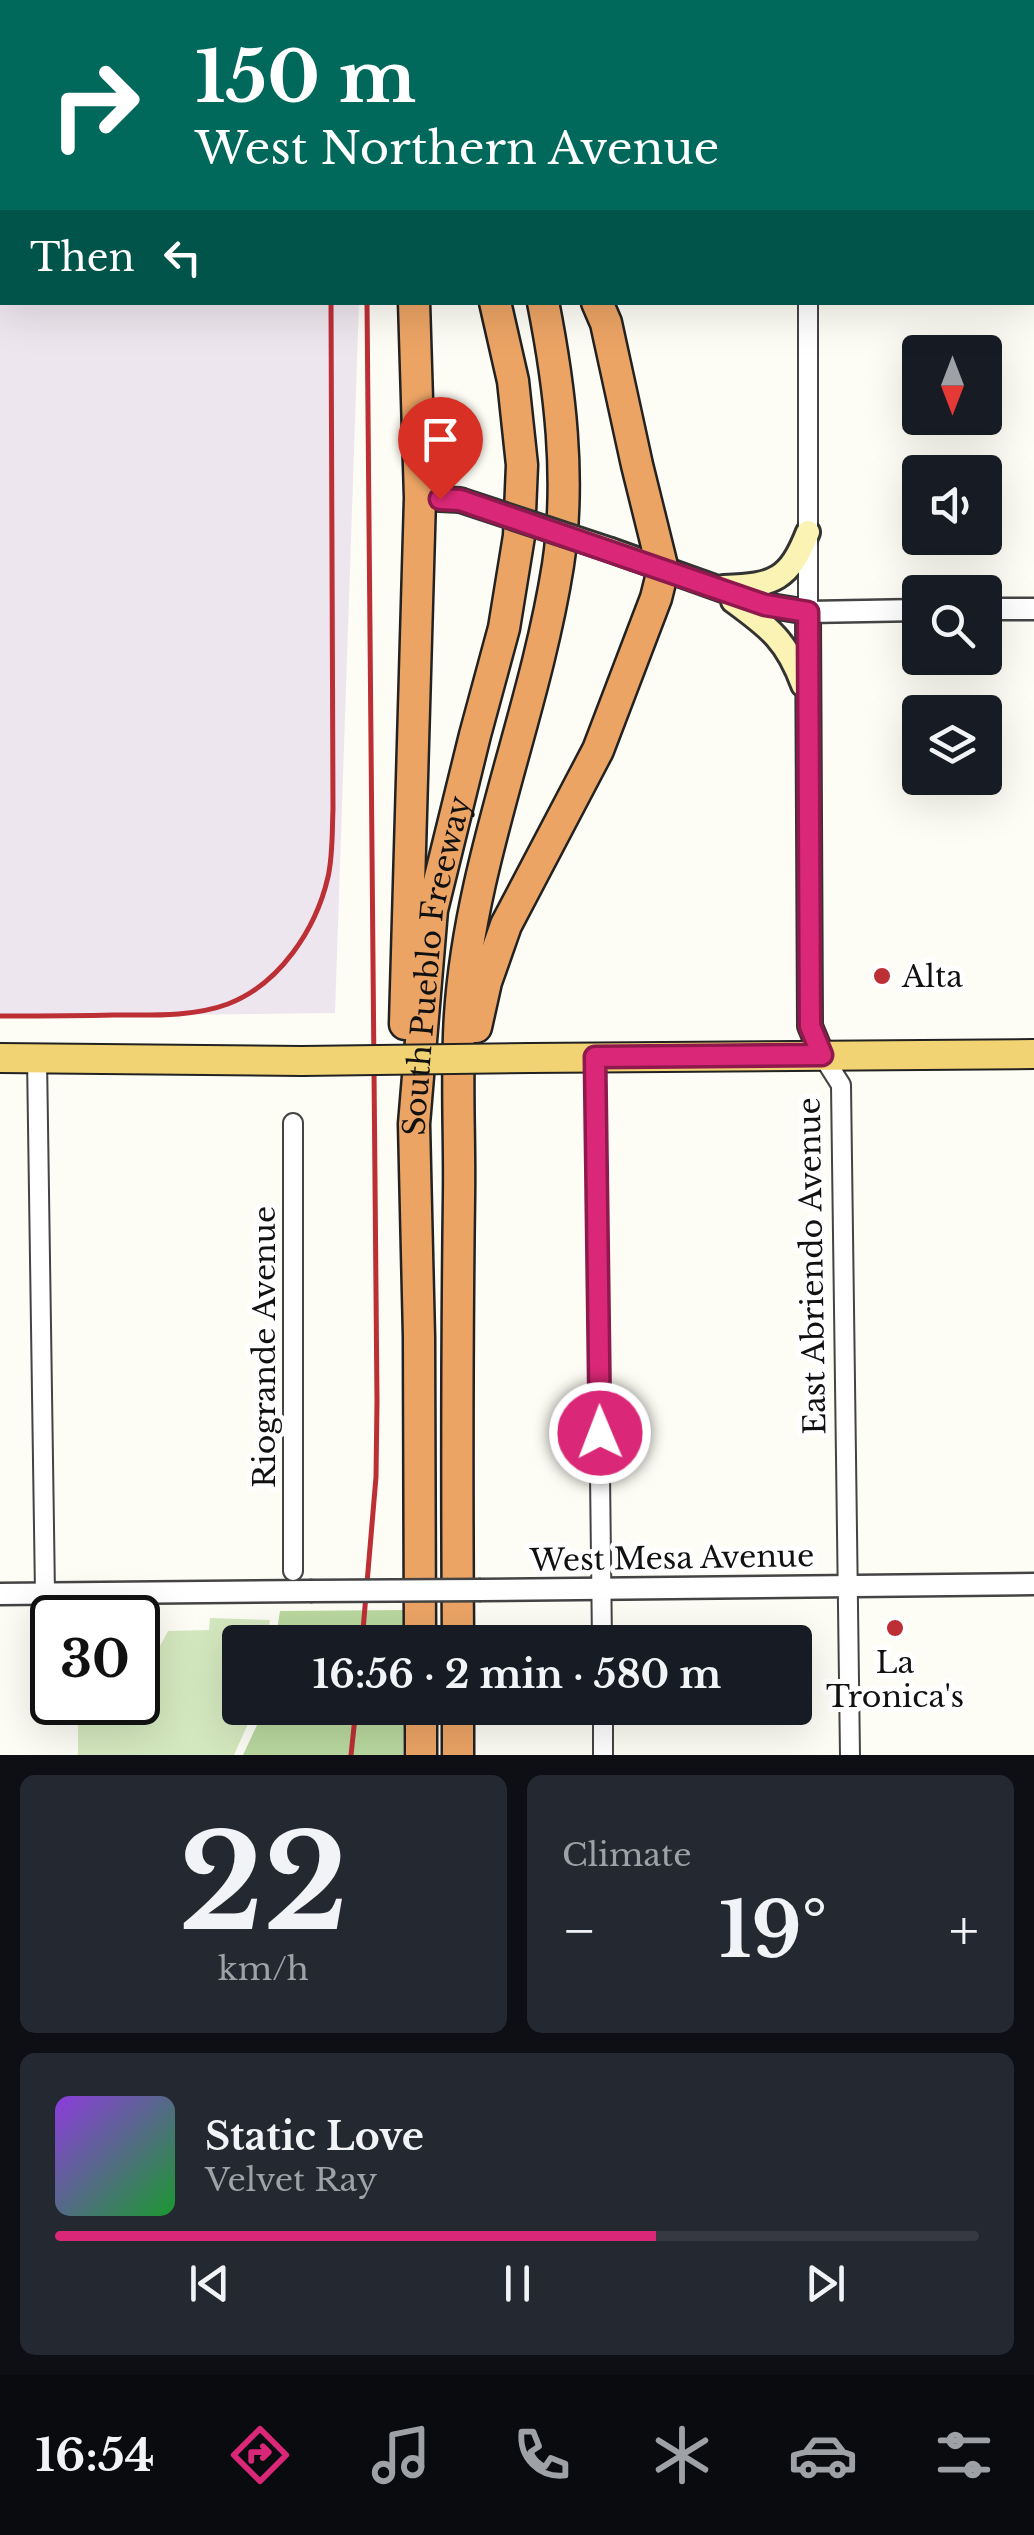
<!DOCTYPE html>
<html lang="en">
<head>
<meta charset="utf-8">
<style>
  :root { --surface:#171b24; --page:#242831; --text:#f1f3f6; --muted:#9ea1a6; --line:#363941; --accent:#db2777 }
  body { margin:0; font-family:"Libre Baskerville",serif; background:var(--page); color:var(--text); height:100vh; display:flex; flex-direction:column; font-size:38px; white-space:nowrap }
  * { box-sizing:border-box; margin:0 }
  p { font-size:32px; color:var(--muted) }
  .icon { flex:none; width:55px; height:55px; fill:none; stroke:currentColor; stroke-width:2; stroke-linecap:round; stroke-linejoin:round }
  .map { position:relative; height:1755px; overflow:hidden }
  .side { display:flex; flex-direction:column; gap:20px; padding:20px; background:#0d0f14; flex:1 }
  .side>* { flex:none }
  .hud { position:absolute; left:0px; top:0px; width:1035px; height:305px; box-shadow:0 10px 40px #0002; background:#00695c; color:#fff; overflow:hidden }
  .needle { width:65px; rotate:180deg }
  .buttons { position:absolute; left:902px; top:335px; display:grid; gap:20px }
  .buttons a { display:grid; place-items:center; width:100px; height:100px; border-radius:10px; background:var(--surface); box-shadow:0 10px 40px #0002; font-size:50px }
  .speed { position:absolute; left:30px; top:1595px; display:flex; gap:20px; font-size:50px; font-weight:700; text-align:center }
  .speed>* { display:grid; place-content:center; width:130px; height:130px; border-radius:50%; background:var(--surface); box-shadow:0 10px 40px #0002; line-height:1 }
  .speed .limit { border:5px solid #111; border-radius:15px; background:#fff; color:#111 }
  .pin { position:absolute; display:grid; place-items:center; width:85px; height:85px; color:#fff; margin:-102px -42px; border-radius:50% 50% 50% 0; rotate:-45deg; box-shadow:0 0 10px #0007 }
  .pin .icon { rotate:45deg }
  .me { position:absolute; width:110px; margin:-55px; rotate:359deg; stroke-linejoin:round; filter:drop-shadow(0 0 8px #0008) }
  .turn { display:flex; align-items:center; gap:35px; height:210px; padding:0 30px; font-size:45px }
  .turn .icon { width:130px; height:130px; stroke-width:2.5 }
  .turn b { display:block; font-size:70px; line-height:85px }
  .then { display:flex; align-items:center; height:95px; padding:0 30px; background:#0003; gap:20px; font-size:38px }
  .big { font-size:75px; font-weight:700; line-height:1.1 }
  .side .widget { flex:1; display:flex; flex-direction:column; justify-content:center; gap:15px; min-width:0; padding:0 35px; border-radius:15px; background:var(--page) }
  .side .dial { align-items:center; gap:0 }
  .dial b { font-size:130px; line-height:1 }
  .song { display:flex; align-items:center; gap:30px }
  .cover { width:120px; height:120px; border-radius:15px; background:linear-gradient(135deg,hsl(270 70% 55%),hsl(130 70% 35%)) }
  .played { height:10px; border-radius:5px; background:linear-gradient(90deg,var(--accent) 65%,var(--line) 65%) }
  .keys { display:flex; justify-content:space-around; direction:ltr }
  .heat { display:flex; justify-content:space-between; align-items:center; font-size:55px; direction:ltr }
  .side .tiles { flex:1; display:grid; gap:20px; grid-template-columns:1fr 1fr }
  .widget:last-child { grid-column:span 2 }
  .trip { position:absolute; left:222px; top:1625px; width:590px; height:100px; border-radius:10px; background:var(--surface); box-shadow:0 10px 40px #0002; font-weight:700; line-height:100px; text-align:center }
  .dock { display:flex; height:160px; justify-content:space-around; align-items:center; background:#090b0e; color:var(--muted) }
  .dock .icon { width:70px; height:70px }
  .dock .selected { color:var(--accent) }
  .dock b { font-size:45px; color:var(--text) }
  .map>svg:first-child { display:block }
  .industrial { fill:#eee6ee }
  .green { fill:#d4e8bf }
  .forest { fill:#b9d89f }
  .lines { fill:none; stroke-linecap:round; stroke-linejoin:round }
  .minor-casing { stroke:#444; stroke-width:22 }
  .tertiary-casing { stroke:#444; stroke-width:25 }
  .secondary-casing { stroke:#333; stroke-width:28 }
  .primary-casing { stroke:#222; stroke-width:32 }
  .motorway-casing { stroke:#222; stroke-width:35 }
  .minor { stroke:#fff; stroke-width:18 }
  .tertiary { stroke:#fff; stroke-width:20 }
  .secondary { stroke:#fbf3b4; stroke-width:22 }
  .primary { stroke:#f1d373; stroke-width:28 }
  .motorway { stroke:#eca465; stroke-width:30 }
  .rail { stroke:#bb2f35; stroke-width:5 }
  .tertiary-bridge-casing { stroke:#444; stroke-width:25; stroke-linecap:butt }
  .secondary-bridge-casing { stroke:#333; stroke-width:28; stroke-linecap:butt }
  .primary-bridge-casing { stroke:#222; stroke-width:32; stroke-linecap:butt }
  .tertiary-bridge { stroke:#fff; stroke-width:20 }
  .secondary-bridge { stroke:#fbf3b4; stroke-width:22 }
  .primary-bridge { stroke:#f1d373; stroke-width:28 }
  .route-casing { stroke:#8e194d; stroke-width:25 }
  .route { stroke:#db2777; stroke-width:18 }
  .poi-dot { fill:#bb2f35; stroke:#fff; stroke-width:4 }
  .labels { text-anchor:middle; dominant-baseline:central; stroke-width:10; stroke-linejoin:round; paint-order:stroke }
  .street-label { font-size:30px; fill:#111; stroke:#fff }
  .poi-label { font-size:30px; fill:#111; stroke:#fff; text-anchor:start }
</style>
</head>
<body>
<div class="map">
<svg width="1034" height="1755" viewBox="0 0 1034 1755">
  <rect width="100%" height="100%" fill="#fefdf5"/>
  <!-- industrial -->
  <path class="industrial" d="M0,0H368V2H2V302L359,303L335,1013L0,1017Z"/>
  <!-- green -->
  <path class="green" d="M210,1618L270,1620L266,1642H240V1708H255L234,1755H78V1703L138,1702V1671L147,1670L168,1631L209,1630Z"/>
  <!-- forest -->
  <path class="forest" d="M406,1610L405,1642H275L280,1611Z
    M265,1708H404L403,1755H243Z"/>
  <g class="lines">
    <defs>
      <path id="minor" d="M834,0V2
        M1032,178H1034
        M808,302V612
        M822,1055L841,1085L850,1755
        M595,1057L602,1642
        M37,1058L45,1594
        M293,1571V1123
        M603,1708V1755"/>
      <path id="tertiary" d="M985,609H1034
        M808,612L920,610
        M481,1590L1034,1584
        M0,1594L310,1591"/>
      <path id="secondary" d="M420,498L460,500
        M611,550L765,605L808,612L810,1026L822,1055
        M724,587C775,585 789,580 808,532
        M733,601C770,628 787,641 803,685"/>
      <path id="primary" d="M0,1058L302,1061
        M530,1058L1034,1054"/>
      <g id="motorway">
        <path d="M405,0V2"/>
        <path d="M429,0V2"/>
        <path d="M481,0L482,2"/>
        <path d="M405,1024L420,498L414,302"/>
        <path d="M476,1027L486,982L506,925L598,750L656,598L663,570L637,465L606,323L597,302"/>
        <path id="s1" d="M420,1642L419,1337L414,1124L432,910L475,735L504,628L519,536L522,465L513,381L495,302"/>
        <path d="M458,1642C457,1494 457,1345 459,1197C460,1136 456,1075 460,1015C470,861 534,717 558,565C571,479 560,388 543,302"/>
        <path d="M421,1708V1755"/>
        <path d="M458,1708V1755"/>
      </g>
    </defs>
    <!-- minor casing -->
    <use href="#minor" class="minor-casing"/>
    <!-- tertiary casing -->
    <use href="#tertiary" class="tertiary-casing"/>
    <!-- secondary casing -->
    <use href="#secondary" class="secondary-casing"/>
    <!-- primary casing -->
    <use href="#primary" class="primary-casing"/>
    <!-- motorway casing -->
    <use href="#motorway" class="motorway-casing"/>
    <!-- minor -->
    <use href="#minor" class="minor"/>
    <!-- tertiary -->
    <use href="#tertiary" class="tertiary"/>
    <!-- secondary -->
    <use href="#secondary" class="secondary"/>
    <!-- primary -->
    <use href="#primary" class="primary"/>
    <!-- motorway -->
    <use href="#motorway" class="motorway"/>
    <!-- rail -->
    <path class="rail" d="M328,0V2
      M365,0V2
      M0,1016C38,1016 76,1016 114,1015C151,1015 193,1017 228,1004C280,984 316,929 328,877C333,855 332,831 333,809L331,302
      M362,1642L376,1477L377,1401L367,302
      M351,1755L356,1708"/>
    <defs>
      <path id="tertiary-bridge" d="M310,1591L481,1590"/>
      <path id="secondary-bridge" d="M460,500L611,550"/>
      <path id="primary-bridge" d="M302,1061L530,1058"/>
    </defs>
    <!-- tertiary-bridge casing -->
    <use href="#tertiary-bridge" class="tertiary-bridge-casing"/>
    <!-- secondary-bridge casing -->
    <use href="#secondary-bridge" class="secondary-bridge-casing"/>
    <!-- primary-bridge casing -->
    <use href="#primary-bridge" class="primary-bridge-casing"/>
    <!-- tertiary-bridge -->
    <use href="#tertiary-bridge" class="tertiary-bridge"/>
    <!-- secondary-bridge -->
    <use href="#secondary-bridge" class="secondary-bridge"/>
    <!-- primary-bridge -->
    <use href="#primary-bridge" class="primary-bridge"/>
  </g>
  <g class="lines">
    <defs>
      <path id="route" d="M440,499L460,500L765,605L808,612L810,1026L822,1055L595,1057L600,1433"/>
    </defs>
    <!-- route casing -->
    <use href="#route" class="route-casing"/>
    <!-- route -->
    <use href="#route" class="route"/>
  </g>
  <!-- markers -->
  <g class="poi-dot">
    <circle cx="882" cy="976" r="10"/>
    <circle cx="895" cy="1628" r="10"/>
  </g>
  <g class="labels">
    <!-- street labels -->
    <g class="street-label">
      <text stroke="none"><textPath href="#s1" startOffset="678">South Pueblo Freeway</textPath></text>
      <text transform="translate(812 1266) rotate(-91)">East Abriendo Avenue</text>
      <text transform="translate(264 1347) rotate(-90)">Riogrande Avenue</text>
      <text transform="translate(672 1558) rotate(-1)">West Mesa Avenue</text>
    </g>
    <!-- poi labels -->
    <g class="poi-label">
      <text x="902" y="976">Alta</text>
      <text x="895" y="1662" text-anchor="middle">La<tspan x="895" dy="34">Tronica's</tspan></text>
    </g>
  </g>
</svg>
<div class="buttons">
<a><svg class="needle" viewBox="-14 -14 28 28"><path d="M0-13l5 13h-10z" fill="#e53935"/><path d="M0 13l5-13h-10z" fill="#9ea1a6"/></svg></a>
<a><svg class="icon" aria-label="sound" viewBox="0 0 24 24"><path d="M4 9h4l5-4v14l-5-4H4zM17 9q2 3 0 6"/></svg></a>
<a><svg class="icon" aria-label="search" viewBox="0 0 24 24"><circle cx="10" cy="10" r="6"/><path d="M15 15l6 6"/></svg></a>
<a><svg class="icon" aria-label="layers" viewBox="0 0 24 24"><path d="M12 4l9 5-9 5-9-5zM3 14l9 5 9-5"/></svg></a>
</div>
<div class="speed"><div class="limit">30</div></div>
<div class="pin" style="left:440px;top:499px;background:#d93025"><svg class="icon" aria-label="arrive" viewBox="0 0 24 24"><path d="M6 21V4h12l-3 4 3 4H6"/></svg></div>
<svg class="me" style="left:600px;top:1433px" viewBox="-20 -20 40 40"><circle r="17" fill="#db2777" stroke="#fff" stroke-width="3"/><path d="M0-11L8 9 0 5-8 9z" fill="#fff"/></svg>
<div class="trip">16:56 · 2 min · 580 m</div>
<div class="hud">
<div class="turn"><svg class="icon" aria-label="right" viewBox="0 0 24 24"><path d="M7 20v-9h11M14 6l5 5-5 5"/></svg><div><b>150 m</b>West Northern Avenue</div></div>
<div class="then">Then<svg class="icon" aria-label="left" viewBox="0 0 24 24"><path d="M17 20v-9H6M10 6l-5 5 5 5"/></svg></div>
</div>
</div>
<section class="side">
<div class="tiles">
<div class="widget dial"><b>22</b><p>km/h</p></div>
<div class="widget"><p>Climate</p>
<div class="heat"><a>−</a><b class="big">19°</b><a>+</a></div>
</div>
<div class="widget">
<div class="song"><i class="cover"></i><div><b>Static Love</b><p>Velvet Ray</p></div></div>
<div class="played"></div>
<div class="keys"><svg class="icon" aria-label="previous" viewBox="0 0 24 24"><path d="M18 5L8 12l10 7zM5 5v14"/></svg><svg class="icon" aria-label="pause" viewBox="0 0 24 24"><path d="M8 5v14M16 5v14"/></svg><svg class="icon" aria-label="next" viewBox="0 0 24 24"><path d="M6 5l10 7-10 7zM19 5v14"/></svg></div>
</div>
</div>
</section>
<nav class="dock">
<b>16:54</b>
<svg class="icon selected" aria-label="directions" viewBox="0 0 24 24"><path d="M12 3l9 9-9 9-9-9zM9 14v-3h6M13 9l2 2-2 2"/></svg>
<svg class="icon" aria-label="music" viewBox="0 0 24 24"><path d="M9 18V5l10-2v13"/><circle cx="6" cy="18" r="3"/><circle cx="16" cy="16" r="3"/></svg>
<svg class="icon" aria-label="phone" viewBox="0 0 24 24"><path d="M5 4h4l2 5-3 2q2 4 5 5l2-3 5 2v4C11 20 4 13 5 4z"/></svg>
<svg class="icon" aria-label="climate" viewBox="0 0 24 24"><path d="M12 3v18M4 7l16 10M4 17L20 7"/></svg>
<svg class="icon" aria-label="car" viewBox="0 0 24 24"><path d="M5 17H2v-5l4-1 3-4h7l3 4 3 1v5h-3M9 17h6M6 11h13"/><circle cx="7" cy="17" r="2"/><circle cx="17" cy="17" r="2"/></svg>
<svg class="icon" aria-label="filters" viewBox="0 0 24 24"><path d="M4 7h16M4 17h16"/><circle cx="9" cy="7" r="2"/><circle cx="15" cy="17" r="2"/></svg>
</nav>
</body>
</html>
